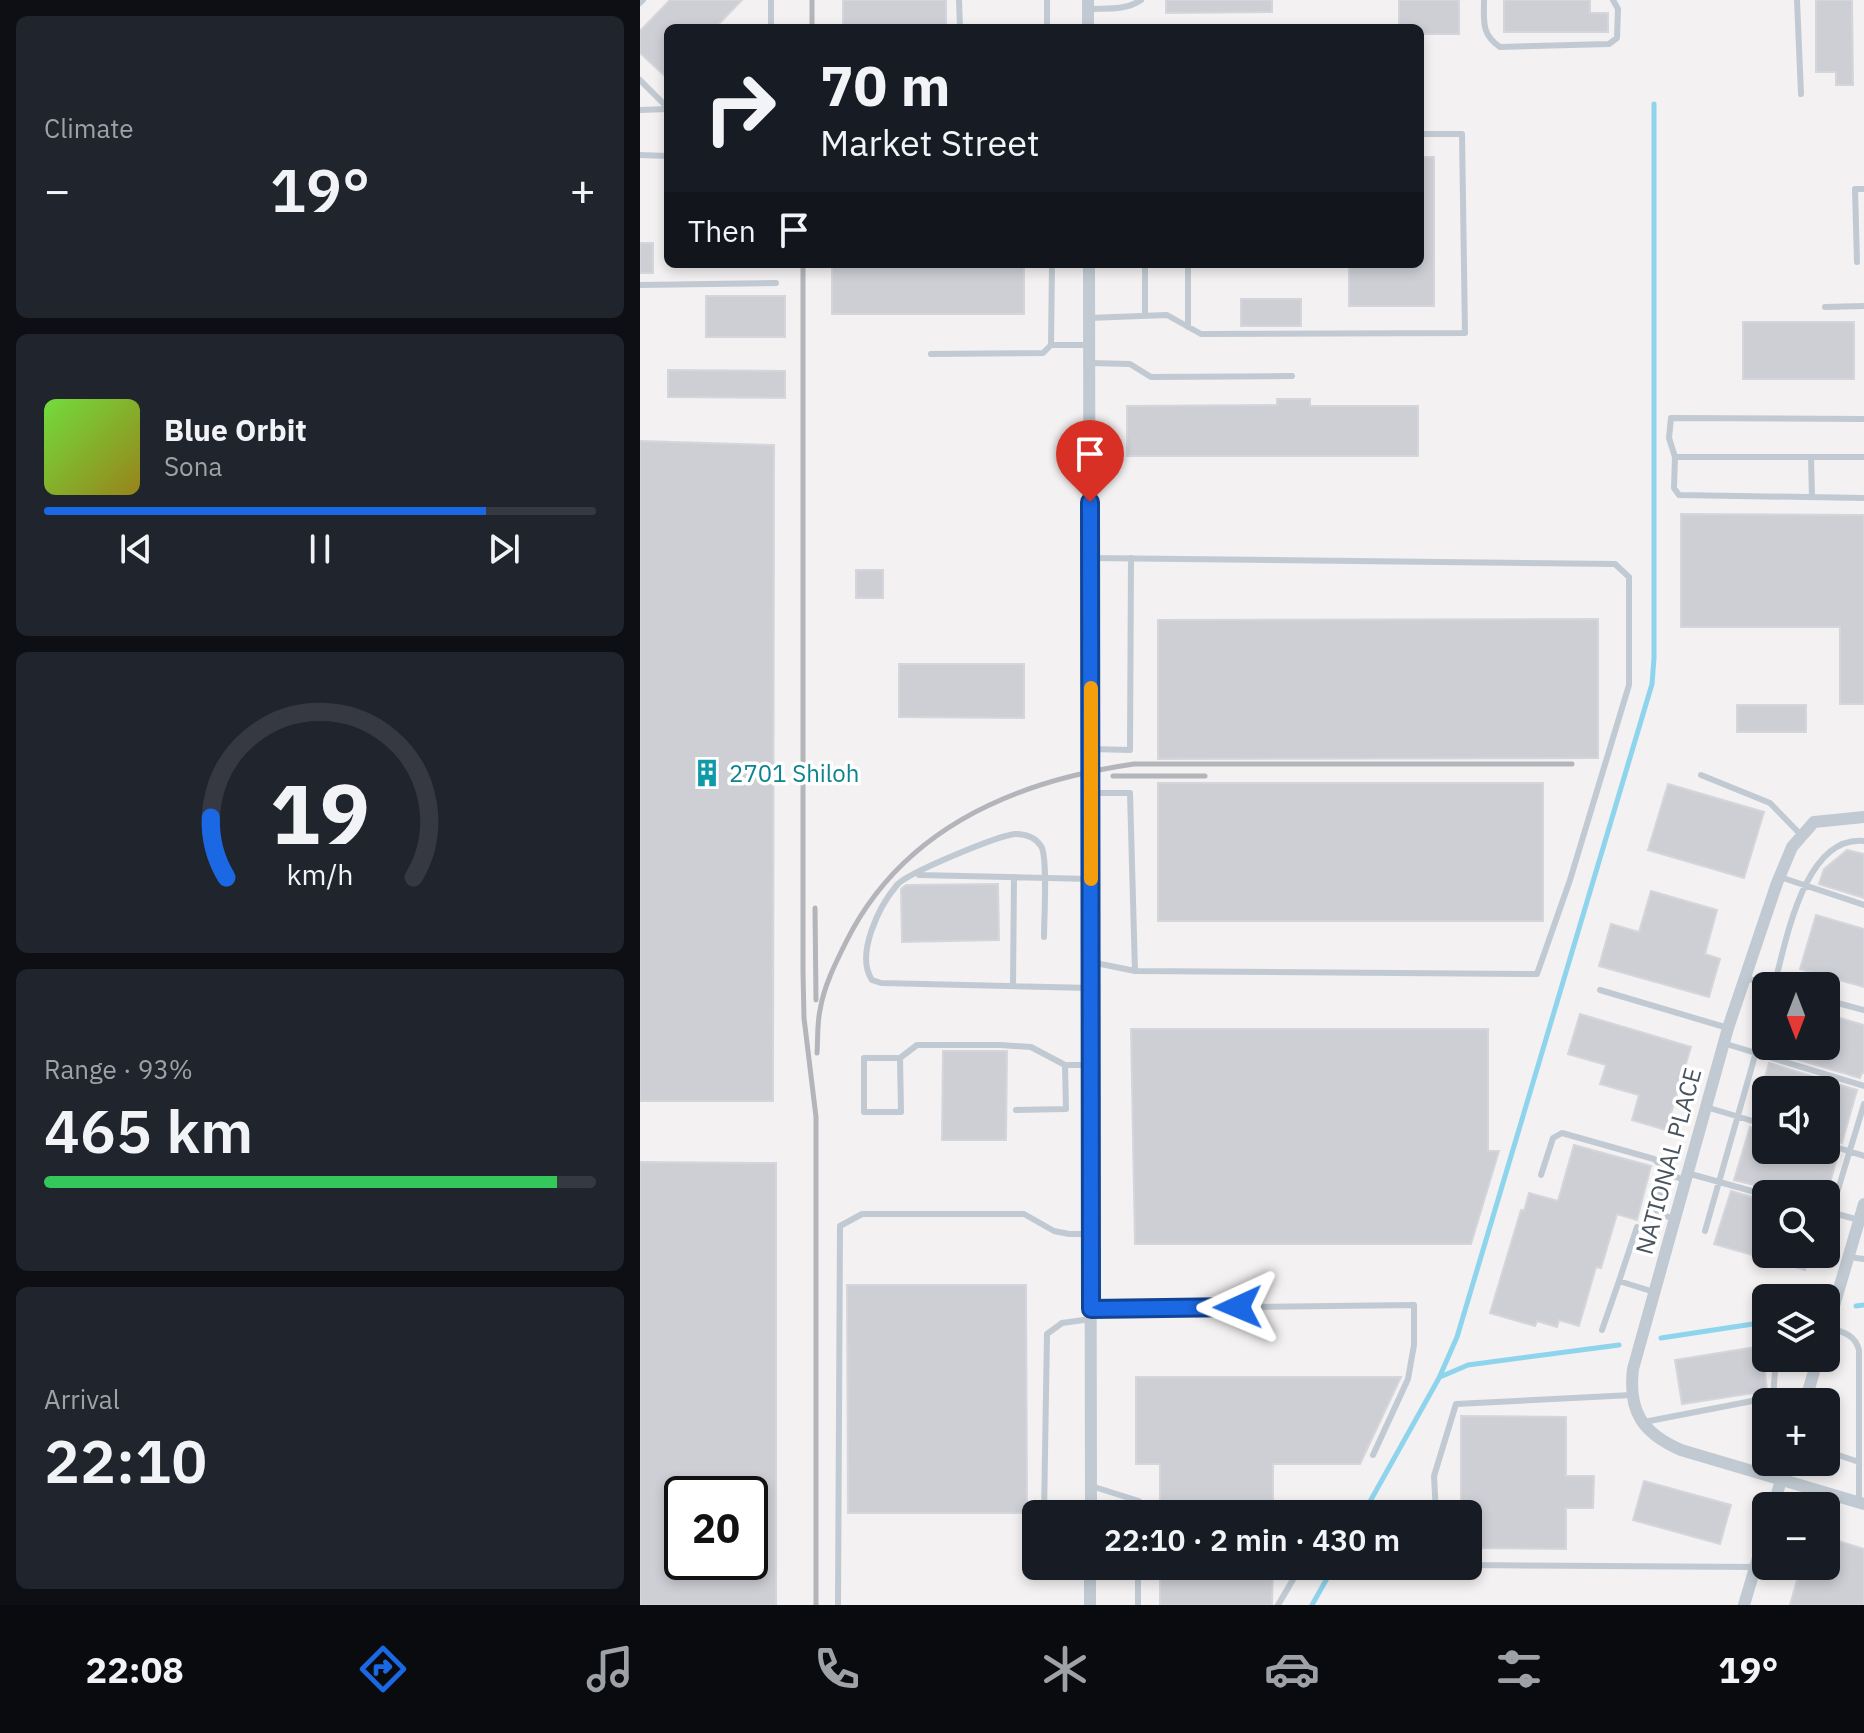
<!DOCTYPE html>
<html lang="en">
<head>
<meta charset="utf-8">
<style>
  :root { --surface:#171b24; --page:#20242c; --text:#f1f3f6; --muted:#9ea1a6; --line:#363941; --accent:#1a68e3 }
  body { margin:0; font-family:"IBM Plex Sans",sans-serif; background:var(--page); color:var(--text); height:100vh; display:flex; flex-direction:column; font-size:30px; white-space:nowrap }
  * { box-sizing:border-box; margin:0 }
  p { font-size:26px; color:var(--muted) }
  .icon { flex:none; width:44px; height:44px; fill:none; stroke:currentColor; stroke-width:2; stroke-linecap:round; stroke-linejoin:round }
  .map { position:relative; flex:1; overflow:hidden }
  .side { display:flex; flex-direction:column; gap:16px; padding:16px; background:#0d0f14; width:640px }
  .side>* { flex:none }
  .guide { position:absolute; left:24px; top:24px; width:760px; height:244px; border-radius:12px; box-shadow:0 4px 12px #0003; background:#171b24; color:var(--text); overflow:hidden }
  .needle { width:52px; rotate:180deg }
  .controls { position:absolute; left:1112px; top:972px; display:grid; gap:16px }
  .controls a { display:grid; place-items:center; width:88px; height:88px; border-radius:12px; background:var(--surface); box-shadow:0 4px 12px #0003; font-size:40px }
  .speed { position:absolute; left:24px; top:1476px; display:flex; gap:16px; font-size:40px; font-weight:700; text-align:center }
  .speed>* { display:grid; place-content:center; width:104px; height:104px; border-radius:50%; background:var(--surface); box-shadow:0 4px 12px #0003; line-height:1 }
  .speed .limit { border:4px solid #111; border-radius:12px; background:#fff; color:#111 }
  .pin { position:absolute; display:grid; place-items:center; width:68px; height:68px; color:#fff; margin:-82px -34px; border-radius:50% 50% 50% 0; rotate:-45deg; box-shadow:0 0 8px #0007 }
  .pin .icon { rotate:45deg }
  .me { position:absolute; width:88px; margin:-44px; rotate:269deg; stroke-linejoin:round; filter:drop-shadow(0 0 6px #0008) }
  .turn { display:flex; align-items:center; gap:28px; height:168px; padding:0 24px; font-size:36px }
  .turn .icon { width:104px; height:104px; stroke-width:2.5 }
  .turn b { display:block; font-size:56px; line-height:68px }
  .then { display:flex; align-items:center; height:76px; padding:0 24px; background:#0003; gap:16px; font-size:30px }
  .big { font-size:60px; font-weight:600; line-height:1.1 }
  .side .card { flex:1; display:flex; flex-direction:column; justify-content:center; gap:12px; min-width:0; padding:0 28px; border-radius:12px; background:var(--page) }
  .side .dial { align-items:center; gap:0 }
  .dial svg { height:208px; overflow:visible; fill:none; stroke:var(--line); stroke-width:7; stroke-linecap:round; text-anchor:middle }
  .dial text { fill:var(--text); stroke:none }
  .song { display:flex; align-items:center; gap:24px }
  .cover { width:96px; height:96px; border-radius:12px; background:linear-gradient(135deg,hsl(100 70% 55%),hsl(50 70% 35%)) }
  .played { height:8px; border-radius:4px; background:linear-gradient(90deg,var(--accent) 80%,var(--line) 80%) }
  .keys { display:flex; justify-content:space-around; direction:ltr }
  .heat { display:flex; justify-content:space-between; align-items:center; font-size:44px; direction:ltr }
  .charge { height:12px; border-radius:6px; background:linear-gradient(90deg,#34c759 93%,var(--line) 0) }
  .trip { position:absolute; left:382px; top:1500px; width:460px; height:80px; border-radius:12px; background:var(--surface); box-shadow:0 4px 12px #0003; font-weight:600; line-height:80px; text-align:center }
  .menu { display:flex; height:128px; justify-content:space-around; align-items:center; background:#090b0e; color:var(--muted) }
  .menu .icon { width:56px; height:56px }
  .menu .on { color:var(--accent) }
  .menu b { font-size:36px; color:var(--text) }
  main { display:flex; flex:1; min-height:0 }
  .map>svg:first-child { display:block }
  .lines { fill:none; stroke-linecap:round; stroke-linejoin:round }
  .stream { stroke:#8ed4ec; stroke-width:5 }
  .building { fill:#cdcfd5; stroke:#d5d6dc; stroke-width:2; fill-rule:evenodd }
  .service { stroke:#c1cad2; stroke-width:6 }
  .minor { stroke:#c1cad2; stroke-width:12 }
  .rail { stroke:#b3b5bb; stroke-width:5 }
  .route-casing { stroke:#114494; stroke-width:20 }
  .route { stroke:#1a68e3; stroke-width:14 }
  .slow { stroke:#f59e0b; stroke-width:14 }
  .labels { text-anchor:middle; dominant-baseline:central; stroke-width:7; stroke-linejoin:round; paint-order:stroke }
  .culture-label { font-size:24px; fill:#0d838f; stroke:#fff; text-anchor:start }
  .street-label { font-size:24px; fill:#48535e; stroke:#fff }
</style>
</head>
<body>
<main>
<section class="side">
<div class="card"><p>Climate</p>
<div class="heat"><a>−</a><b class="big">19°</b><a>+</a></div>
</div>
<div class="card">
<div class="song"><i class="cover"></i><div><b>Blue Orbit</b><p>Sona</p></div></div>
<div class="played"></div>
<div class="keys"><svg class="icon" aria-label="previous" viewBox="0 0 24 24"><path d="M18 5L8 12l10 7zM5 5v14"/></svg><svg class="icon" aria-label="pause" viewBox="0 0 24 24"><path d="M8 5v14M16 5v14"/></svg><svg class="icon" aria-label="next" viewBox="0 0 24 24"><path d="M6 5l10 7-10 7zM19 5v14"/></svg></div>
</div>
<div class="card dial"><svg viewBox="0 0 100 80">
<path d="M14 69A42 42 0 1 1 86 69"/>
<path d="M14 69A42 42 0 0 1 8 46" stroke="#1a68e3"/>
<text x="50" y="56" font-size="32" font-weight="700">19</text>
<text x="50" y="72" font-size="11">km/h</text>
</svg></div>
<div class="card"><p>Range · 93%</p><b class="big">465 km</b><div class="charge"></div></div>
<div class="card"><p>Arrival</p><b class="big">22:10</b></div>
</section>
<div class="map">
<svg width="1224" height="1605" viewBox="0 0 1224 1605">
  <rect width="100%" height="100%" fill="#f3f1f1"/>
  <g class="lines">
    <!-- stream -->
    <path class="stream" d="M1216,1306L1224,1305
      M1021,1338L1126,1322
      M800,1377L828,1365L979,1345
      M723,1514L799,1378L817,1337L1012,684L1014,658V104
      M672,1605L694,1566"/>
  </g>
  <!-- building -->
  <path class="building" d="M30,0H102L75,28H28V79L0,53V31Z
    M203,0H306V28H203Z
    M526,0H632V12L526,13Z
    M759,0H819V34H780V28H759Z
    M864,0H950V13H968V32H864Z
    M1176,0H1212L1213,85H1196V72H1176Z
    M780,157H794V306H709V264H780Z
    M0,243H13V273H0Z
    M192,264H384V314H192Z
    M66,296H145V337H66Z
    M601,299H661V326H601Z
    M1103,322H1214V379H1103Z
    M28,370L145,371V398L28,397Z
    M637,399H670V406H778V456H487V406L637,405Z
    M0,441L134,445L133,1101H0Z
    M1041,514L1224,515V704H1200V627H1041Z
    M216,570H243V598H216Z
    M958,619V758L518,759V620Z
    M259,664H384V718L259,717Z
    M1097,705H1166V732H1097Z
    M518,783H903V921H518Z
    M1028,784L1124,812L1104,878L1008,850Z
    M1207,850L1224,854V898L1179,884L1184,869Z
    M358,884L359,940L262,942L261,889L266,885Z
    M1011,891L1077,910L1065,954L1080,959L1069,997L959,966L971,924L999,932Z
    M1176,915L1224,929V987L1160,969Z
    M940,1014L1051,1047L1026,1130L992,1120L999,1095L960,1084L966,1065L928,1054Z
    M1186,1014L1224,1025V1073H1222L1220,1078L1132,1052L1133,1046H1186Z
    M491,1029H848V1151H859L831,1244H495Z
    M303,1051H367L366,1140H302Z
    M1129,1063L1217,1090L1202,1143L1186,1138V1090H1126V1119L1114,1115Z
    M1110,1127L1126,1131V1150H1185L1198,1154L1187,1194H1151L1094,1180Z
    M934,1145L1011,1166L997,1220L977,1214L961,1268L956,1267L939,1326L919,1320L917,1327L897,1321L895,1326L850,1313L881,1210L884,1211L889,1193L918,1201Z
    M0,1162L136,1163V1605H0ZM42,1494H110V1562H42Z
    M1091,1191L1126,1201V1254H1170L1165,1270L1074,1244Z
    M207,1285H386L387,1513H208Z
    M1122,1346L1127,1391L1042,1404L1035,1360Z
    M496,1377H761L720,1464H633V1514H520V1464H496Z
    M821,1416L926,1417V1476H954L953,1508H926V1549L828,1548V1514H821Z
    M1004,1481L1091,1505L1080,1544L993,1520Z
    M1186,1537L1224,1549V1605H1150L1161,1566H1186Z
    M520,1566H633L632,1605H520Z"/>
  <g class="lines">
    <!-- service -->
    <path class="service" d="M319,0L320,28
      M407,0V28
      M844,0C844,21 841,34 860,47L969,44L977,38L978,9L973,0
      M1157,0L1161,94
      M0,3L3,0
      M448,9C466,8 485,11 501,0
      M131,28V0
      M0,80L28,108
      M0,110L28,109
      M0,155L28,156
      M1217,262L1215,189H1224
      M412,264L411,345H450
      M505,264V316
      M548,264V327
      M0,285L136,283
      M1185,307L1224,306
      M449,318L527,315L561,334L825,333L822,134H780
      M291,354L403,353L411,345
      M450,363L490,364L511,377L652,376
      M1224,419L1031,418L1029,438L1035,457H1224
      M1035,457L1034,488L1039,495L1224,498
      M1171,457L1172,497
      M450,558L975,564L989,577V685L930,880L897,974L495,971L451,962
      M451,749L490,750L491,558
      M1061,775L1130,803L1162,836
      M451,793H490L495,971
      M279,875L451,879
      M1140,877L1224,905
      M404,937C404,920 408,856 401,846C395,837 385,834 375,834C357,836 267,873 257,885C239,906 215,955 232,980L241,983L451,988
      M1105,978L1135,986
      M373,986L374,877
      M1134,986C1146,942 1164,835 1224,841
      M960,990L1088,1028
      M1186,1000L1224,1010
      M1083,1043L1224,1086
      M260,1058H224V1112H261L260,1058L277,1045H360L391,1047L425,1065
      M1066,1107L1126,1125
      M376,1110L426,1109L425,1065H451
      M1186,1144L1224,1156
      M1027,1171L1016,1209L1019,1214L1035,1219
      M1047,1173L1126,1195
      M901,1175L913,1138L922,1133L1014,1159L1033,1176L1045,1180
      M1186,1211L1219,1220
      M1186,1229L1224,1104
      M1065,1231L1126,1017
      M1209,1257L1224,1259
      M1176,1260L1178,1254
      M979,1281L997,1227
      M451,1309L774,1305V1345L768,1379L733,1455
      M1188,1327C1202,1332 1215,1334 1219,1350V1503
      M962,1330L979,1281L1014,1292
      M1133,1397L1136,1358
      M1004,1422L1133,1397L1166,1398
      M1186,1451L1219,1462
      M451,1486L499,1501V1514
      M404,1514L407,1334L422,1323L451,1319
      M690,1514L696,1503
      M796,1514L794,1476L816,1404L992,1395
      M828,1565L1116,1567
      M428,1566L450,1570
      M198,1605L200,1226L222,1214H384L414,1231L429,1234H451
      M498,1605V1566
      M638,1605L661,1566"/>
    <!-- minor -->
    <path class="minor" d="M448,0V28
      M449,264L451,1514
      M1224,817L1174,822L1152,847L1137,883L1088,1028L993,1369C988,1411 1002,1433 1041,1450L1224,1504
      M1186,1333L1224,1204
      M1165,1402L1178,1358
      M1133,1506L1147,1462
      M450,1605V1566
      M1104,1605L1126,1531"/>
    <!-- rail -->
    <path class="rail" d="M172,0V28
      M163,264V972L164,1018L176,1117V1605
      M473,776H565
      M175,908L176,1000
      M177,1053C178,1039 177,1024 180,1010C184,986 195,964 206,942C262,829 375,781 494,764H932"/>
  </g>
  <g class="lines">
    <defs>
      <path id="route" d="M450,502L451,1309L598,1307"/>
    </defs>
    <!-- route casing -->
    <use href="#route" class="route-casing"/>
    <!-- route -->
    <use href="#route" class="route"/>
    <!-- slow -->
    <path class="slow" d="M451,688V879"/>
  </g>
  <!-- icons -->
  <defs>
    <symbol id="building-bare" viewBox="-9 -9 18 18"><path d="M-4-6H4V6H1V3H-1V6H-4ZM-2.5-4.3h1.7v1.8h-1.7ZM.8-4.3h1.7v1.8H.8ZM-2.5-1h1.7V.8h-1.7ZM.8-1h1.7V.8H.8Z" fill="#0f9aa8" stroke="#fff" stroke-width="2.5" paint-order="stroke"/></symbol>
  </defs>
  <g fill-rule="evenodd">
    <use href="#building-bare" x="47" y="753" width="40" height="40"/>
  </g>
  <g class="labels">
    <!-- culture labels -->
    <g class="culture-label">
      <text x="89" y="773">2701 Shiloh</text>
    </g>
    <!-- street labels -->
    <g class="street-label">
      <text transform="translate(1028 1161) rotate(-75)">NATIONAL PLACE</text>
    </g>
  </g>
</svg>
<div class="controls">
<a><svg class="needle" viewBox="-14 -14 28 28"><path d="M0-13l5 13h-10z" fill="#e53935"/><path d="M0 13l5-13h-10z" fill="#9ea1a6"/></svg></a>
<a><svg class="icon" aria-label="sound" viewBox="0 0 24 24"><path d="M4 9h4l5-4v14l-5-4H4zM17 9q2 3 0 6"/></svg></a>
<a><svg class="icon" aria-label="search" viewBox="0 0 24 24"><circle cx="10" cy="10" r="6"/><path d="M15 15l6 6"/></svg></a>
<a><svg class="icon" aria-label="layers" viewBox="0 0 24 24"><path d="M12 4l9 5-9 5-9-5zM3 14l9 5 9-5"/></svg></a>
<a>+</a>
<a>−</a>
</div>
<div class="speed"><div class="limit">20</div></div>
<div class="pin" style="left:450px;top:502px;background:#d93025"><svg class="icon" aria-label="arrive" viewBox="0 0 24 24"><path d="M6 21V4h12l-3 4 3 4H6"/></svg></div>
<svg class="me" style="left:598px;top:1307px" viewBox="-20 -20 40 40"><path d="M0-17L14 15 0 8-14 15z" fill="#1a68e3" stroke="#fff" stroke-width="4"/></svg>
<div class="trip">22:10 · 2 min · 430 m</div>
<div class="guide">
<div class="turn"><svg class="icon" aria-label="right" viewBox="0 0 24 24"><path d="M7 20v-9h11M14 6l5 5-5 5"/></svg><div><b>70 m</b>Market Street</div></div>
<div class="then">Then<svg class="icon" aria-label="arrive" viewBox="0 0 24 24"><path d="M6 21V4h12l-3 4 3 4H6"/></svg></div>
</div>
</div>
</main>
<nav class="menu">
<b>22:08</b>
<svg class="icon on" aria-label="directions" viewBox="0 0 24 24"><path d="M12 3l9 9-9 9-9-9zM9 14v-3h6M13 9l2 2-2 2"/></svg>
<svg class="icon" aria-label="music" viewBox="0 0 24 24"><path d="M9 18V5l10-2v13"/><circle cx="6" cy="18" r="3"/><circle cx="16" cy="16" r="3"/></svg>
<svg class="icon" aria-label="phone" viewBox="0 0 24 24"><path d="M5 4h4l2 5-3 2q2 4 5 5l2-3 5 2v4C11 20 4 13 5 4z"/></svg>
<svg class="icon" aria-label="climate" viewBox="0 0 24 24"><path d="M12 3v18M4 7l16 10M4 17L20 7"/></svg>
<svg class="icon" aria-label="car" viewBox="0 0 24 24"><path d="M5 17H2v-5l4-1 3-4h7l3 4 3 1v5h-3M9 17h6M6 11h13"/><circle cx="7" cy="17" r="2"/><circle cx="17" cy="17" r="2"/></svg>
<svg class="icon" aria-label="filters" viewBox="0 0 24 24"><path d="M4 7h16M4 17h16"/><circle cx="9" cy="7" r="2"/><circle cx="15" cy="17" r="2"/></svg>
<b>19°</b>
</nav>
</body>
</html>
